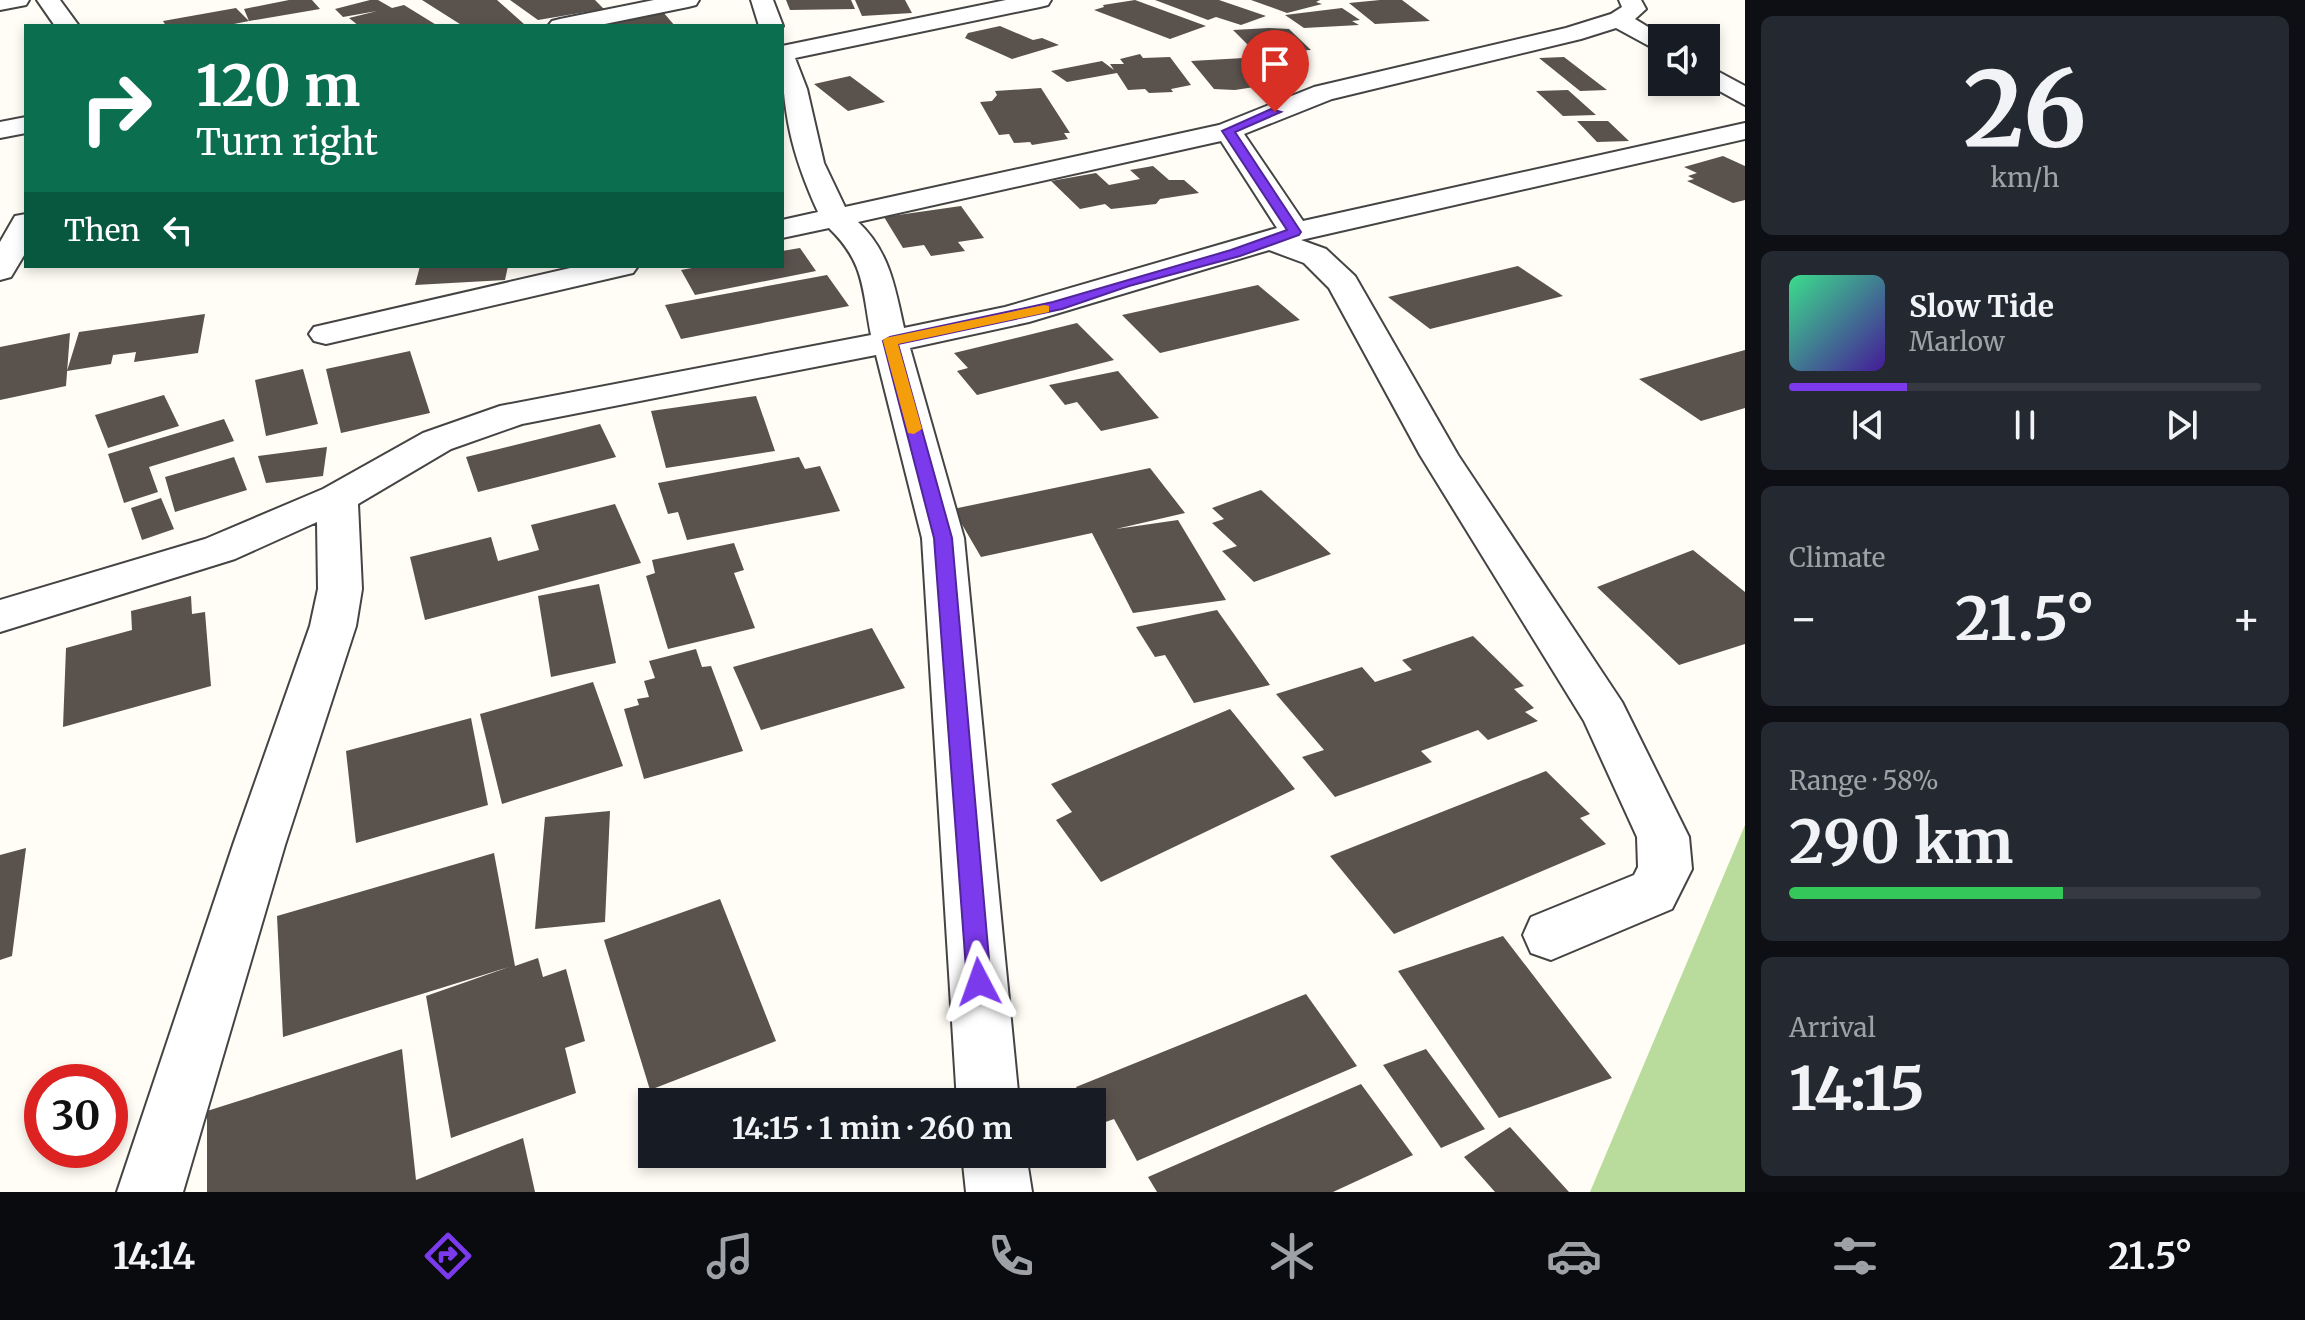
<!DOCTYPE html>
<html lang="en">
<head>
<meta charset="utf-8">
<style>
  :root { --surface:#171b24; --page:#242831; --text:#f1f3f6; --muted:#9ea1a6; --line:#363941; --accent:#7c3aed }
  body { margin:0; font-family:Merriweather,serif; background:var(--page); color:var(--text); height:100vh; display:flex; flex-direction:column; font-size:30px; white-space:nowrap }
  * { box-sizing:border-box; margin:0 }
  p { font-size:26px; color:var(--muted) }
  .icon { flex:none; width:44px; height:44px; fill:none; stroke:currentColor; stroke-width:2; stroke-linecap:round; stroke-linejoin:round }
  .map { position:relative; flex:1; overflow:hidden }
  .side { display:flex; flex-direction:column; gap:16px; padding:16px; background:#0d0f14; width:560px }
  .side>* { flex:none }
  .guide { position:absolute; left:24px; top:24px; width:760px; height:244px; border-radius:0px; box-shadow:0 4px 12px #0003; background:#0b6e4f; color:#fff; overflow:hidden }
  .fabs { position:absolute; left:1648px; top:24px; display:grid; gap:16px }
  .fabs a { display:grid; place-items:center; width:72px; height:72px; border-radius:0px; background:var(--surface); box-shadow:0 4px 12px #0003; font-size:40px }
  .speed { position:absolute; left:24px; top:1064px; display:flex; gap:16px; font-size:40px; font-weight:700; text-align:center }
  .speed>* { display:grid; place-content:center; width:104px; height:104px; border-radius:50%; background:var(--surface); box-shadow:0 4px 12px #0003; line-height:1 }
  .speed .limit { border:12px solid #d22; background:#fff; color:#111 }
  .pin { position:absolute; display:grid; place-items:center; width:68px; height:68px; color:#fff; margin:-82px -34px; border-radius:50% 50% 50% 0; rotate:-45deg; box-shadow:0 0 8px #0007 }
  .pin .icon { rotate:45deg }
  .me { position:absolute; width:88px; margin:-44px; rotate:356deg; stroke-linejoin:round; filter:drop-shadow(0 0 6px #0008) }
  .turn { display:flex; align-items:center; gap:28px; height:168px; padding:0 40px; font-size:36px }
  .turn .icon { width:104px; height:104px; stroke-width:2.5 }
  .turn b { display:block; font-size:56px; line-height:68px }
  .then { display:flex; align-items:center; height:76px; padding:0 40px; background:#0003; gap:16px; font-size:30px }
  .big { font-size:60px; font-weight:700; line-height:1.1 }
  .side .widget { flex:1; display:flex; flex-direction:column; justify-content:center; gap:12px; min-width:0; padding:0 28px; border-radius:12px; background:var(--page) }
  .side .dial { align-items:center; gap:0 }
  .dial b { font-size:104px; line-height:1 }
  .song { display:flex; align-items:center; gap:24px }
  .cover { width:96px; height:96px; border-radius:12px; background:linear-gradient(135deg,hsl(150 70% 55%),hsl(260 70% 35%)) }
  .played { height:8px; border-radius:4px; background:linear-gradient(90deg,var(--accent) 25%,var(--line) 25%) }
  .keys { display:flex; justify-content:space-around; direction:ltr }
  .heat { display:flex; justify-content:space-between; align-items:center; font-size:44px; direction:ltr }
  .charge { height:12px; border-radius:6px; background:linear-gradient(90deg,#34c759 58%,var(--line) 0) }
  .trip { position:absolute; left:638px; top:1088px; width:468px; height:80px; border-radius:0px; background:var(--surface); box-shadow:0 4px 12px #0003; font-weight:700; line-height:80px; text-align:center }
  .tabs { display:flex; height:128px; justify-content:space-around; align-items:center; background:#090b0e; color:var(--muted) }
  .tabs .icon { width:56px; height:56px }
  .tabs .current { color:var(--accent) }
  .tabs b { font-size:36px; color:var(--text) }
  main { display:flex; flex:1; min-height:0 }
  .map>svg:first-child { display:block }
  .forest { fill:#b9dc9c }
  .building { fill:#5a524d }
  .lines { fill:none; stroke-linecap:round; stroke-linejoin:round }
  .minor-casing { stroke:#444; stroke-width:4 }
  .minor { fill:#fff; fill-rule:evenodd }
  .route { fill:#7c3aed; stroke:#51269a; stroke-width:2 }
  .slow { fill:#f59e0b }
</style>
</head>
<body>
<main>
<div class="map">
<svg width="1745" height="1192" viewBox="0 0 1745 1192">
  <rect width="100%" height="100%" fill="#fffdf5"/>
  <!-- forest -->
  <path class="forest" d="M1745,825V1192H1590Z"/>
  <!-- building -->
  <path class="building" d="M289,0H312L320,9L249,21L244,9Z
    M370,0H378L392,8L404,5L438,26H359L349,18L377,11L343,17L335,9Z
    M422,0H497L524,24L463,26Z
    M510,0H595L604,9L538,20Z
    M786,0H851L855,9L790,10Z
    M855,0H905L912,13L862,16Z
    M1135,0L1206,26L1170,39L1094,10L1104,7L1103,5Z
    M1155,0H1219L1266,16L1241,25L1216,17L1208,20Z
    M1251,0H1320L1316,2L1322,4L1287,13Z
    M1380,0H1402L1430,21L1375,24L1349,3Z
    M236,8L249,21L224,26H166L163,21Z
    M1342,8L1360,20L1352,21L1359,25L1304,28L1285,15Z
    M663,12L675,26H594Z
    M1000,26L1033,40L1042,38L1059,45L1012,59L965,38L968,33Z
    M1269,28L1289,29L1311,50L1256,53L1233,30Z
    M1140,54L1143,58L1170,57L1191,85L1171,89L1173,92L1149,93L1145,89L1128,90L1117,73L1067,82L1051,71L1102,61L1114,70L1110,64H1124L1120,59Z
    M1261,57L1274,70L1263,71L1274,84L1235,90L1214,89L1191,61Z
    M1564,57L1607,90L1580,91L1539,58Z
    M850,76L885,102L848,111L814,84Z
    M1041,88L1070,133H1064L1068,139L1032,145L1030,142L1014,143L1009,134L999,135L980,102L992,101L997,95L995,91Z
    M1568,90L1596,115L1563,116L1536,91Z
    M1577,121H1608L1629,141L1597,142Z
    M1723,156L1745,166V200L1733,203L1687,181L1694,179L1688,176L1697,173L1684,167Z
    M1153,166L1169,180H1184L1199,193L1160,199L1156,204L1111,209L1105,204L1080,209L1051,181L1096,173L1109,185L1140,179L1130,170Z
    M961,206L984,238L958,242L965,251L931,256L924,245L903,248L884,217Z
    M800,248L816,271L695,295L681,270L703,266H782V251Z
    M420,266H508L505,280L415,285Z
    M1518,266L1563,296L1430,329L1388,297Z
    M827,275L849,306L681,339L665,305Z
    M1258,285L1300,320L1160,353L1122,315Z
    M205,314L198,353L134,362L136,352L113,355L111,364L67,371L79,332Z
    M1077,323L1114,360L977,395L957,371L968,368L954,353Z
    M70,333L66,386L0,400V347Z
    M1745,350V408L1701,421L1639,379Z
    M410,351L430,413L341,433L326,369Z
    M303,369L318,424L266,436L255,380Z
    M1118,371L1159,418L1101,431L1077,402L1065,405L1049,385Z
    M164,395L179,426L108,448L95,415Z
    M756,396L775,451L666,468L651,411Z
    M224,419L234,441L149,467L158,492L124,503L108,454Z
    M600,424L616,457L478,492L466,457Z
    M327,447L323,476L266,483L258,456Z
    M234,457L247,490L175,512L165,477Z
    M799,457L805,469L820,466L840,511L687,540L678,512L668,514L658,483Z
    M1150,468L1185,513L1116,529L1178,520L1226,600L1133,613L1092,533L981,557L953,509Z
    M1261,490L1331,554L1254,582L1222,551L1237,546L1212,523L1224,519L1212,508Z
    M161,498L174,529L142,540L131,508Z
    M615,504L641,563L425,620L410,557L491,537L498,561L539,550L531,525Z
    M734,543L744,570L734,573L755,628L668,649L646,576L655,573L652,560Z
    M1693,550L1745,592V644L1679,665L1597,587Z
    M599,584L616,663L551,677L538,596Z
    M191,596L192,614L205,612L211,686L63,727L66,648L132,630L131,611Z
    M1217,610L1270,685L1194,703L1165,655L1155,657L1136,627Z
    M872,628L905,688L761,730L733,667Z
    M1473,636L1524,686L1514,689L1534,708L1525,712L1538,721L1488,740L1478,730L1421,751L1432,762L1335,797L1302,757L1324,750L1276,694L1362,667L1375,682L1412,670L1402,660Z
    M696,649L702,667L711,666L743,751L644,779L624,709L639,705L637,699L649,697L644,681L655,678L649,661Z
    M593,682L623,766L502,804L480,714Z
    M1230,709L1295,789L1101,882L1056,820L1072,812L1051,784Z
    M471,718L488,805L356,843L346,751Z
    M1546,771L1590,814L1580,818L1606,844L1394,934L1330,856Z
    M610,811L605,922L535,929L545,817Z
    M26,848L12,956L0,960V855Z
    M494,853L515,966L538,958L543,977L566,969L585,1041L565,1048L576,1093L451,1138L426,996L509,967L283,1037L277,916Z
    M720,899L776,1041L650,1090L604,940Z
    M1503,936L1612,1078L1499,1118L1398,971Z
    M1306,994L1357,1066L1137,1161L1114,1119L1097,1125L1092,1116V1102H1085L1076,1087Z
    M402,1049L416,1180L523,1138L535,1192H207V1111Z
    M1426,1049L1485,1129L1441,1148L1383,1065Z
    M1361,1084L1413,1155L1333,1192H1157L1148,1177Z
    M1510,1127L1569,1192H1495L1464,1157Z"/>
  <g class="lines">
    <defs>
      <path id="minor" d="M0,0H29L26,5L0,10Z
        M37,0H60L79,26H55Z
        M654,0H699L696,5L688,7L595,26H548L552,21L560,19Z
        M751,0H773L783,26L782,27L759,26Z
        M1006,0H1051L1048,5L1040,7L795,58L807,89L824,163L845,207L1219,125L1314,87L1566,28L1611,14L1622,7L1619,0H1641L1646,9L1635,19L1666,38H1662V53L1616,28L1581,39L1332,99L1244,134L1303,221L1745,123V139L1301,240L1326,249L1355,276L1458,455L1622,702L1689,837L1692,869L1672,909L1551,960L1531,953L1523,935L1531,917L1634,875L1638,867L1637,837L1584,721L1420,455L1329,288L1304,263L1269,250L1029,322L910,348L964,538L1019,1102H957L922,538L876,355L522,424L451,449L358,504L362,589L356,626L285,845L183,1192H117L233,845L310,626L318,589L317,522L235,559L0,632V600L205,539L323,489L423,433L500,406L871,335C862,288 865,263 829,228L782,238V220L818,212C791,153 782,111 782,46ZM1221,141L1277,228L1005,307L904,328C895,288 890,252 858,222Z
        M1706,65L1745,86V105L1703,82H1706Z
        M26,117V133L0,138V122Z
        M26,214V252L11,277L0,280V242L15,216Z
        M579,266H638L633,273L326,344L314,341L309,334L314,327Z
        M962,1154H1026L1032,1192H966Z"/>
    </defs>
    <!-- minor casing -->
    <use href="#minor" class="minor-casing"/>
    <!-- minor -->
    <use href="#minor" class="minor"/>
  </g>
  <!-- route -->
  <path class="route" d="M1271,109L1281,112L1235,132L1301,232L1299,235L1240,256L1129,286L1062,309L898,344L952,538L991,982L987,990L979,993L970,990L967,982L934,538L883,341L890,337L1053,302L1231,250L1287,230L1222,131Z"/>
  <!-- slow -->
  <path class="slow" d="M1044,305L1049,306V312L898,344L922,429L914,434L908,433L883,341L885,338Z"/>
</svg>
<div class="fabs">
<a><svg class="icon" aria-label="sound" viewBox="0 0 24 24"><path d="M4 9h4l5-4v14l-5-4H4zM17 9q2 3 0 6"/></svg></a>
</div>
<div class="speed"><div class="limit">30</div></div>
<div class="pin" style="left:1275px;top:112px;background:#d93025"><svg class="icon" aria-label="arrive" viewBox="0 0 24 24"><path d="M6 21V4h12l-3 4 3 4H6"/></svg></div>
<svg class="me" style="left:979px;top:982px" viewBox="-20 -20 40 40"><path d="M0-17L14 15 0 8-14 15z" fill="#7c3aed" stroke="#fff" stroke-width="4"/></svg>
<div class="trip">14:15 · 1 min · 260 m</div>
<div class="guide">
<div class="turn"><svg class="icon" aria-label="right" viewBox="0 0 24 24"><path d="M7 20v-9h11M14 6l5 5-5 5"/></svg><div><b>120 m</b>Turn right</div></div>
<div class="then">Then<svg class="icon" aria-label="left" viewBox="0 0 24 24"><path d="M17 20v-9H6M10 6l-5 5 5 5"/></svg></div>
</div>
</div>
<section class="side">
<div class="widget dial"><b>26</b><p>km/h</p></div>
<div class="widget">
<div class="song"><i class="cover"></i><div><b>Slow Tide</b><p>Marlow</p></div></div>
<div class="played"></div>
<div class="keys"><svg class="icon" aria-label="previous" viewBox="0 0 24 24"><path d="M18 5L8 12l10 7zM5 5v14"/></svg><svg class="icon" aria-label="pause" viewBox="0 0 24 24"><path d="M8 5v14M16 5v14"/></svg><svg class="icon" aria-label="next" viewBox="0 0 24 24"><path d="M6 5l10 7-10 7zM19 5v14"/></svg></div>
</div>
<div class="widget"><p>Climate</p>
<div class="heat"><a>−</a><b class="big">21.5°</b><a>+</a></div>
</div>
<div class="widget"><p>Range · 58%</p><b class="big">290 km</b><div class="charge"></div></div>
<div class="widget"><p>Arrival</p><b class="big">14:15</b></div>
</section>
</main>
<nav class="tabs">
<b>14:14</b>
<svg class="icon current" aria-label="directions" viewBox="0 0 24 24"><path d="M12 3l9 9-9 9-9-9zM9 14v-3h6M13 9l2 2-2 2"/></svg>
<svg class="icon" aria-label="music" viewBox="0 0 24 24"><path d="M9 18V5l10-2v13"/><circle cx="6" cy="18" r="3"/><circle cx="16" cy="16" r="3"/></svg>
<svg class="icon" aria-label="phone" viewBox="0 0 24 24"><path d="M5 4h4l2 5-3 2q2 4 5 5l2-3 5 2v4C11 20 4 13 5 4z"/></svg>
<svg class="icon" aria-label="climate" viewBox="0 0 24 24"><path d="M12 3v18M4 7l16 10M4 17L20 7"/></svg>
<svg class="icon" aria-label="car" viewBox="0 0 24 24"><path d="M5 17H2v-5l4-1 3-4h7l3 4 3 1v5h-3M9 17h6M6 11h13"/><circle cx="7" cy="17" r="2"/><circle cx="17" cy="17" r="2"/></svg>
<svg class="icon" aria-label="filters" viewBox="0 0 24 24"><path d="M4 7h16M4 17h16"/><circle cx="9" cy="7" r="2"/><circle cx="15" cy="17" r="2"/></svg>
<b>21.5°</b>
</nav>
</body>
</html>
